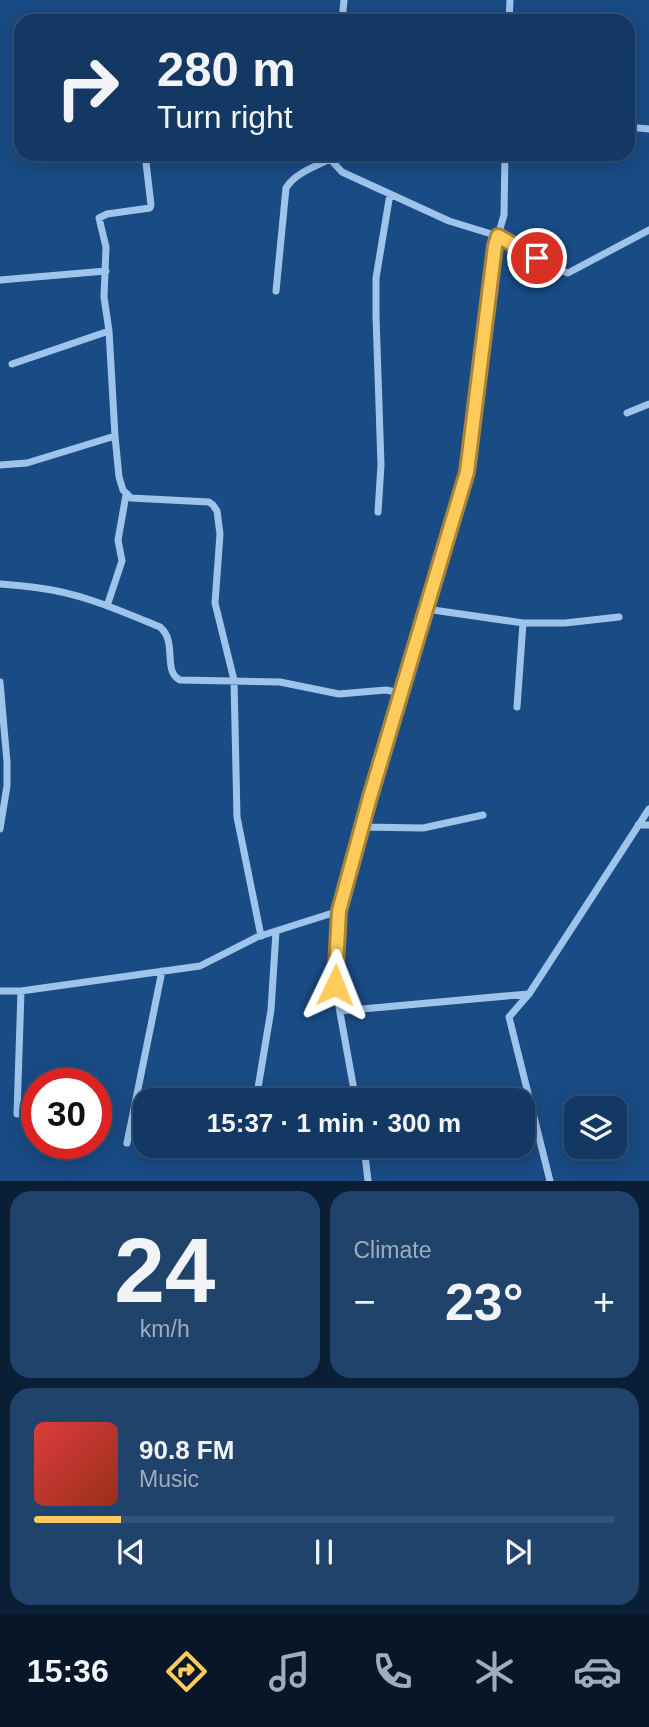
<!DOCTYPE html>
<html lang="en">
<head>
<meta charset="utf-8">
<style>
  :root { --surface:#133863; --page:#20436c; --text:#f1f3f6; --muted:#9dacbe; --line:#325278; --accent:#ffcb5a }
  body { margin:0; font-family:Arial,sans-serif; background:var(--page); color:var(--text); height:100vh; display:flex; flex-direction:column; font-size:26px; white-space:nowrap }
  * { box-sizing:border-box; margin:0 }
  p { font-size:23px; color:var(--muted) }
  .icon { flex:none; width:38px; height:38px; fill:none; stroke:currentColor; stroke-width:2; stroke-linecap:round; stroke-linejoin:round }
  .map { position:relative; height:1181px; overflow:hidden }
  .drawer { display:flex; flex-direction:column; gap:10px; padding:10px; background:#0a1f36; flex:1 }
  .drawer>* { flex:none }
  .top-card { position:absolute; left:14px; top:14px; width:621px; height:147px; border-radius:21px; box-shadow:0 4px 18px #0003,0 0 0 2px var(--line); background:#133863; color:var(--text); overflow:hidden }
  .controls { position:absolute; left:564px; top:1096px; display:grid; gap:14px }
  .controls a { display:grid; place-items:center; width:63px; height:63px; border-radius:14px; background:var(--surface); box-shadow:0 4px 18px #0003,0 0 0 2px var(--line); font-size:35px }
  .speed { position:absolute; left:21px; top:1068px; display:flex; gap:14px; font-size:35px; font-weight:700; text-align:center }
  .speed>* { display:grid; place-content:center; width:91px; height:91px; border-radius:50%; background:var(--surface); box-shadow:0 4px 18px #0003,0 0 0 2px var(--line); line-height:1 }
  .speed .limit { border:10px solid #d22; background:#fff; color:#111 }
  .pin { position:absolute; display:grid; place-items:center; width:60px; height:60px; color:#fff; margin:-30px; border:4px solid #fff; border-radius:50%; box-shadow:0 2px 7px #0007 }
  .me { position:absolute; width:77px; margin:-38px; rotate:2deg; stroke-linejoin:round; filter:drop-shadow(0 0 5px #0008) }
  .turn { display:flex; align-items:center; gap:24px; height:147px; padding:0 28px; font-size:32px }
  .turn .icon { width:91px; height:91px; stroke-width:2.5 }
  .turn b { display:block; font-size:49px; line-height:60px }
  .big { font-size:52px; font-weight:700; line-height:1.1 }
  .drawer .widget { flex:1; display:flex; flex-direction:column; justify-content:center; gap:10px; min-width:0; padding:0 24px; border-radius:21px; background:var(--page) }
  .drawer .dial { align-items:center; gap:0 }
  .dial b { font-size:91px; line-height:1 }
  .song { display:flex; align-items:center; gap:21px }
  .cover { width:84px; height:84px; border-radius:10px; background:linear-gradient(135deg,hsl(0 70% 55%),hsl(10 70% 35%)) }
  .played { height:7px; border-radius:4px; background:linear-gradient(90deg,var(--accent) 15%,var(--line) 15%) }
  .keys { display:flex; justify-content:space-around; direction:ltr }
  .heat { display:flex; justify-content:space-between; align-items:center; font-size:38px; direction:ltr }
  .drawer .tiles { flex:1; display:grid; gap:10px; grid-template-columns:1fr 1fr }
  .widget:last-child { grid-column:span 2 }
  .trip { position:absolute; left:133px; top:1088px; width:402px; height:70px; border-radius:21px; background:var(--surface); box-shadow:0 4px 18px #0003,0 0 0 2px var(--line); font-weight:700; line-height:70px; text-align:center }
  .tabs { display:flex; height:112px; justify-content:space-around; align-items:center; background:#081628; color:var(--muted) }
  .tabs .icon { width:49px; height:49px }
  .tabs .on { color:var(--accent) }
  .tabs b { font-size:32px; color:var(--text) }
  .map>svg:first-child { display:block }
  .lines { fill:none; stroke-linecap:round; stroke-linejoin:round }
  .street { stroke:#9fc4ec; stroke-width:7 }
  .route-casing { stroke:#a6843a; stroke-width:18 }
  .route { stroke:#ffcb5a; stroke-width:12 }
</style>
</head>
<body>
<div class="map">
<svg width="649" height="1181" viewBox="0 0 649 1181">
  <rect width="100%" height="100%" fill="#194b84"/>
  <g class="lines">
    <!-- street -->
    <path class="street" d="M342,21L344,0
      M509,21L510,0
      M628,127L649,129
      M145,154L151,205L150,208L107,214L99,218L106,247L104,297L109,331L115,436L119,477L123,490L131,498L209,502L213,505L217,511L220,534L215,603L234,680L237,817L261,936
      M329,154L330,159L342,172L449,221L498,236L557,269L568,273L649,230
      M0,280L106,271
      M276,291L286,188C295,173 315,167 330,159
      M12,364L109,331
      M627,413L649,404
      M0,465L27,463L115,436
      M378,512L381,465L376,316V278L390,194
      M0,584C13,585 26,586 39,588C81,593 121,611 160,627C178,642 162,671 180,680L280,682L339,694L386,690L401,693
      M107,606L122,561L118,540L126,495
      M426,609L523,623H565L619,617
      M0,682L7,762V786L0,829
      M517,707L523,623
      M638,825H649
      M362,827L423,828L483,815
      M0,991H21L200,966L257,937L339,911
      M340,1011L528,994
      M257,1094L271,1010L276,931
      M356,1101L335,985L339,911L370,797L467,472L495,246L504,215L505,154
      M17,1114L21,991
      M127,1143L162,971
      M364,1146L368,1181
      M550,1181L509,1017L529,994L649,809"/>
  </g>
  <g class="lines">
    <defs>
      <path id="route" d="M335,985L339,911L370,797L467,472L495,246L498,236L537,258"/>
    </defs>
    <!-- route casing -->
    <use href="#route" class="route-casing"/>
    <!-- route -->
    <use href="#route" class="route"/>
  </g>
</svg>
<div class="controls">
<a><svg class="icon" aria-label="layers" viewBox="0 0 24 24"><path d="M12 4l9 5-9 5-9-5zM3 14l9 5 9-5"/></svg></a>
</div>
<div class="speed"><div class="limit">30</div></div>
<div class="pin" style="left:537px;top:258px;background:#d93025"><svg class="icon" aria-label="arrive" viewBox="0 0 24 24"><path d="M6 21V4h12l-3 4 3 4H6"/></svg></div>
<svg class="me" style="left:335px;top:985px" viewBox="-20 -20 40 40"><path d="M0-17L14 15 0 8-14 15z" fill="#ffcb5a" stroke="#fff" stroke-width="4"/></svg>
<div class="trip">15:37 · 1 min · 300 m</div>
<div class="top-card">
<div class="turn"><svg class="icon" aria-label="right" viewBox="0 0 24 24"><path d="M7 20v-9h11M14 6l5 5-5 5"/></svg><div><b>280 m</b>Turn right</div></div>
</div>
</div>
<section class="drawer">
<div class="tiles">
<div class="widget dial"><b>24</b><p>km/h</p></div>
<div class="widget"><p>Climate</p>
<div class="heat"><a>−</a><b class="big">23°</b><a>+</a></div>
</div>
<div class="widget">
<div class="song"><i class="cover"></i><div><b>90.8 FM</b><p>Music</p></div></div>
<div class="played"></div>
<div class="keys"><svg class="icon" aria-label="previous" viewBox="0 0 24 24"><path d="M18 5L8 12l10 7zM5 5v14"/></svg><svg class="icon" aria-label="pause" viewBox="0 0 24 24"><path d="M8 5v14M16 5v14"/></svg><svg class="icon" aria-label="next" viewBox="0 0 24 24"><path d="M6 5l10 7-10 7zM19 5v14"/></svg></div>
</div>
</div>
</section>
<nav class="tabs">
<b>15:36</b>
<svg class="icon on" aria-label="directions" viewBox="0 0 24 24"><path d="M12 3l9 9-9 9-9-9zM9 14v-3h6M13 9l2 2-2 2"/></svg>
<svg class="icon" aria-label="music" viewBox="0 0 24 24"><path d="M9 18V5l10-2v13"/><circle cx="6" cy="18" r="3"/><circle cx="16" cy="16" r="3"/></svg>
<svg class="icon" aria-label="phone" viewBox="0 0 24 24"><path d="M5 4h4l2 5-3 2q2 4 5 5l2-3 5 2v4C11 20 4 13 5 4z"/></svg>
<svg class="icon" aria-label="climate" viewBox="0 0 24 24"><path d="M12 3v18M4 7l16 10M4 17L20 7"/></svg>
<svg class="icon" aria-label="car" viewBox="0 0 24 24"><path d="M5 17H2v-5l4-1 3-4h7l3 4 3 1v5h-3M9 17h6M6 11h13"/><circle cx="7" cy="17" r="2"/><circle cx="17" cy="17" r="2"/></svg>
</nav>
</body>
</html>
